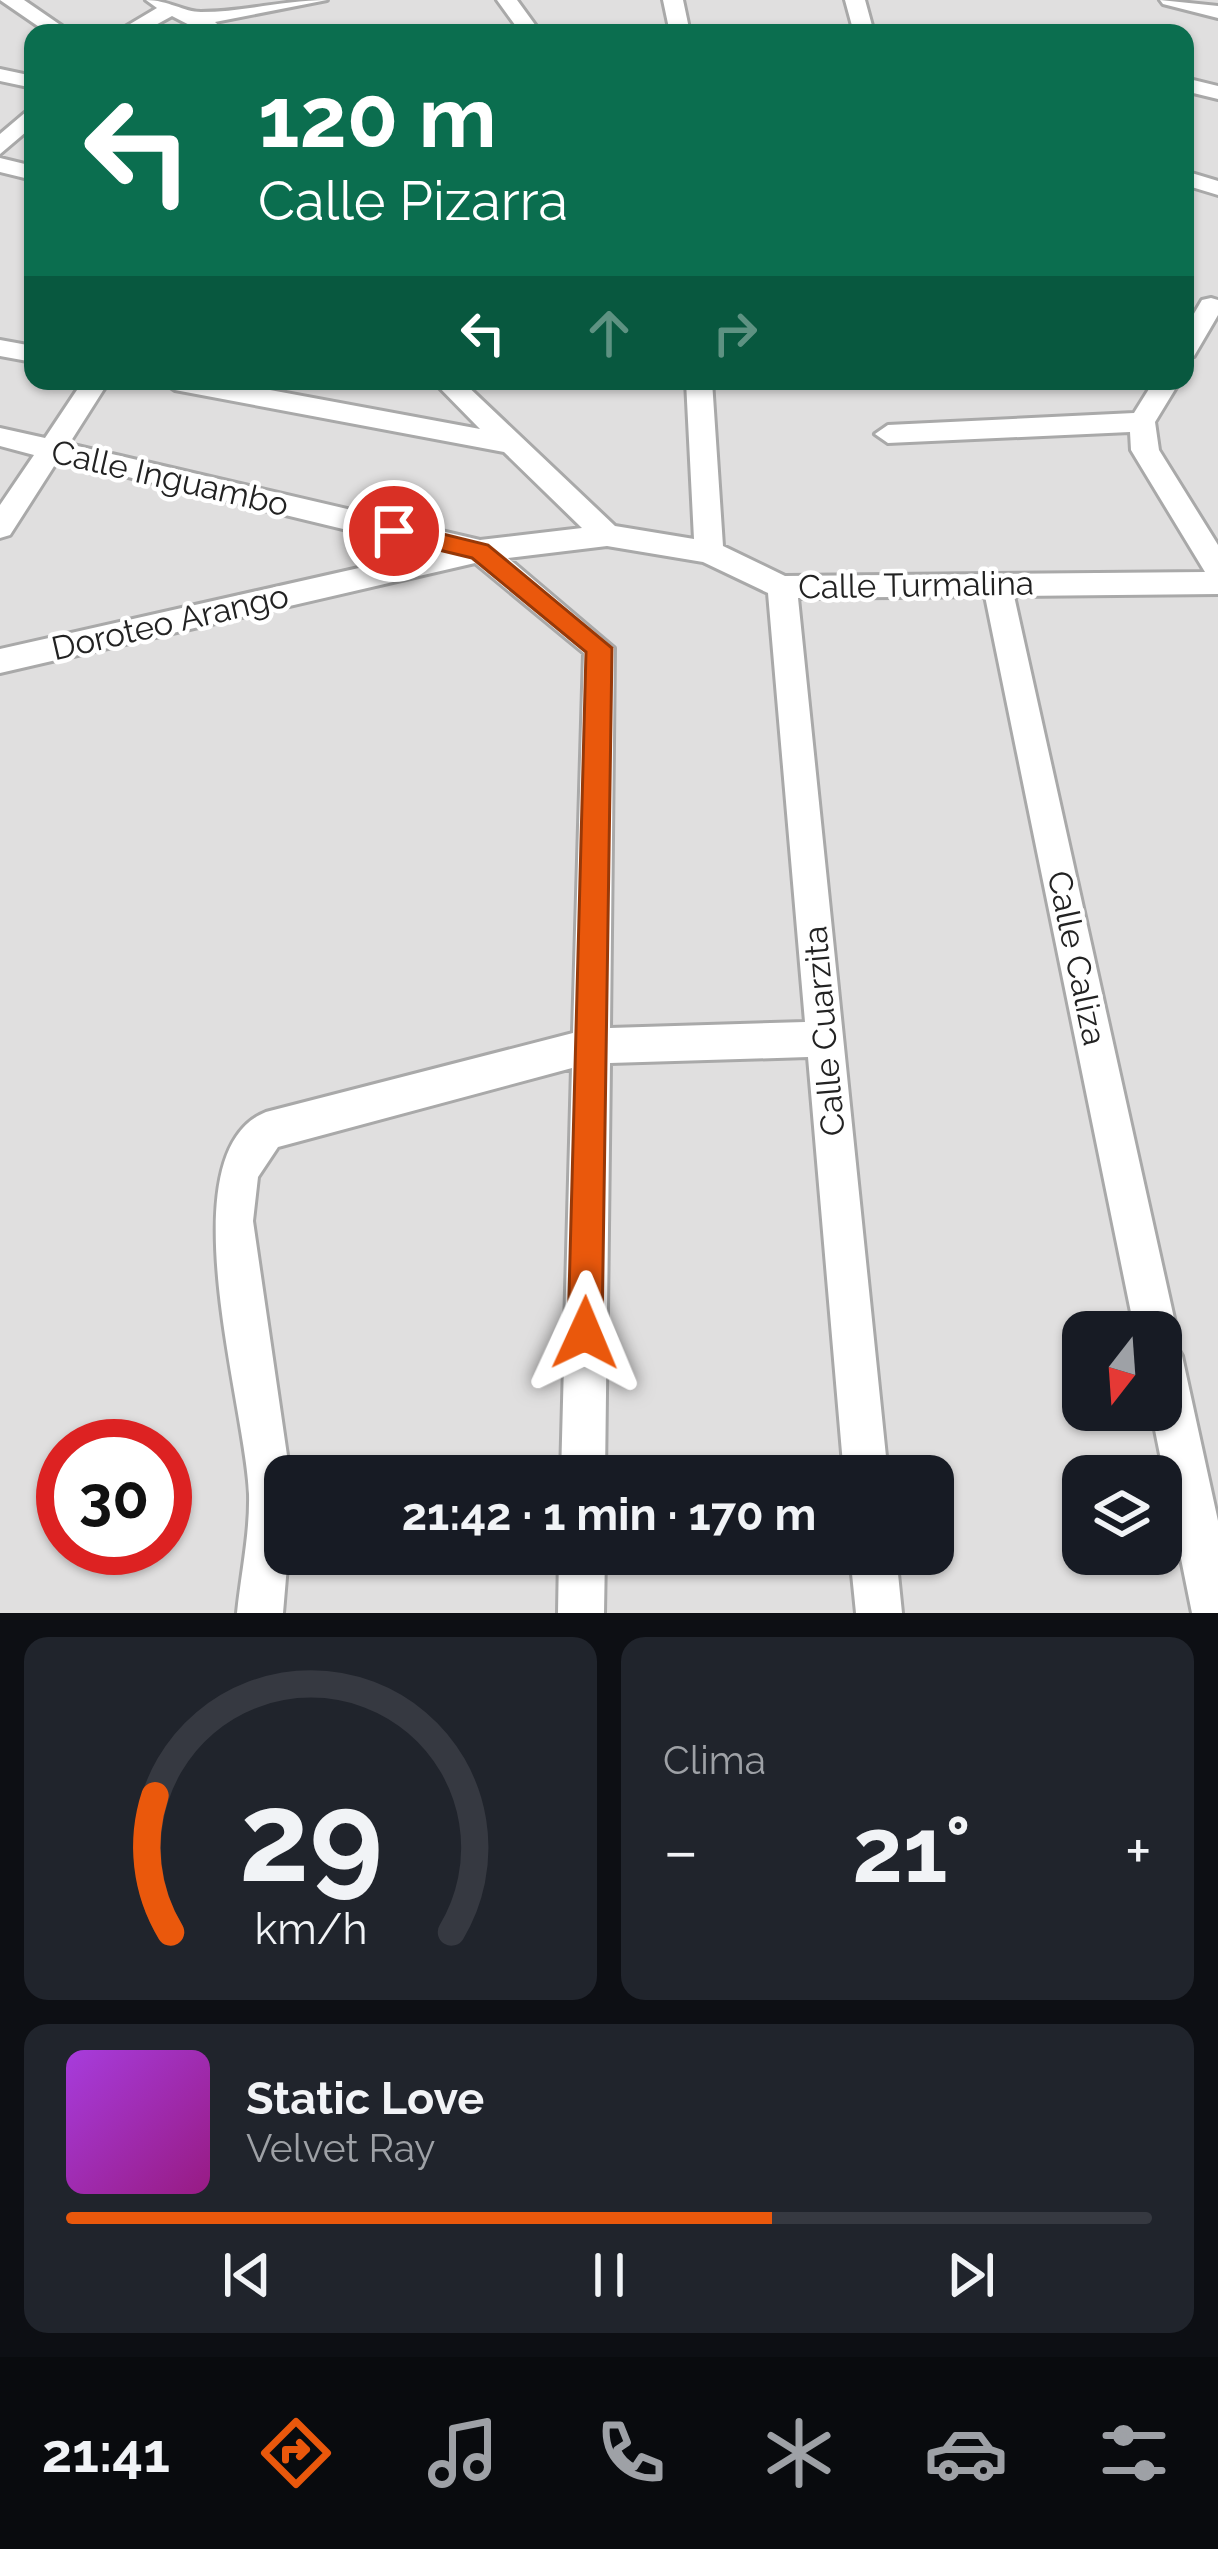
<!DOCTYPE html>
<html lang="es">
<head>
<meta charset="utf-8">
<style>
  :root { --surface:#171b24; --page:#20242c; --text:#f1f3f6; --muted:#9ea1a6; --line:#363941; --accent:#ea580c }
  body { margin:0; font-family:Raleway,sans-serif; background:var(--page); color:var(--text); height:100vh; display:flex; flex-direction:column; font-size:45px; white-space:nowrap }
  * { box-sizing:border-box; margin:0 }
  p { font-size:39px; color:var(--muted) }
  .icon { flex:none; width:66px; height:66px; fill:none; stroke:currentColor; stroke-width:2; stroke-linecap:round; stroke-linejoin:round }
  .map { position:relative; height:1613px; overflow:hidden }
  .sheet { display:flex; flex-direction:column; gap:24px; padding:24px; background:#0d0f14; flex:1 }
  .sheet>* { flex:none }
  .banner { position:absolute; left:24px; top:24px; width:1170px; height:366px; border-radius:24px; box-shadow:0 3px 9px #0004; background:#0b6e4f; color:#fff; overflow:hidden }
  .needle { width:78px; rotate:197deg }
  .controls { position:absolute; left:1062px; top:1311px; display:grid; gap:24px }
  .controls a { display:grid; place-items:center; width:120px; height:120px; border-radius:24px; background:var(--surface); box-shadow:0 3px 9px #0004; font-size:60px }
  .speed { position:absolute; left:36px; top:1419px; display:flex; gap:24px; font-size:60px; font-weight:700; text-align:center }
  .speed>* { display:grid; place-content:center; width:156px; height:156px; border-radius:50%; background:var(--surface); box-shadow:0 3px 9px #0004; line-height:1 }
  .speed .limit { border:18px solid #d22; background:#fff; color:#111 }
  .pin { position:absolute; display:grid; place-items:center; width:102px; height:102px; color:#fff; margin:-51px; border:6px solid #fff; border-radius:50%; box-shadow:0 3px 12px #0007 }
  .me { position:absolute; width:132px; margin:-66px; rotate:1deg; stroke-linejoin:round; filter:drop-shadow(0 0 9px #0008) }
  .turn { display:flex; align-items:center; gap:42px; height:252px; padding:0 36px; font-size:54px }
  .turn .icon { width:156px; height:156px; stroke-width:2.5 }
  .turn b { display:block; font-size:84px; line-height:102px }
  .lanes { display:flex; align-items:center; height:114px; padding:0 36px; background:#0003; justify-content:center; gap:60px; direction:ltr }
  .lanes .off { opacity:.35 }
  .big { font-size:90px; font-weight:700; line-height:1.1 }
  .sheet .widget { flex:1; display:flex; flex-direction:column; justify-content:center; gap:18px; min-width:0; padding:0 42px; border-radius:24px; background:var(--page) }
  .sheet .dial { align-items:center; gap:0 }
  .dial svg { height:312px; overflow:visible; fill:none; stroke:var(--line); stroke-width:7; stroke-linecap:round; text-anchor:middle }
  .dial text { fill:var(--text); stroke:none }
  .song { display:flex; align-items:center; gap:36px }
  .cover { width:144px; height:144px; border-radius:18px; background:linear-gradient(135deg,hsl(280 70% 55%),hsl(310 70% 35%)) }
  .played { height:12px; border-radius:6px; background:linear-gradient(90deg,var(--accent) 65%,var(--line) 65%) }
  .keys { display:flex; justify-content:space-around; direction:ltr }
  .heat { display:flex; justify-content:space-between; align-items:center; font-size:66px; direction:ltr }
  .sheet .tiles { flex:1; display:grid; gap:24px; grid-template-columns:1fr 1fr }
  .widget:last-child { grid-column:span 2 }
  .trip { position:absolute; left:264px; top:1455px; width:690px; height:120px; border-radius:24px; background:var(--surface); box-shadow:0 3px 9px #0004; font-weight:700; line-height:120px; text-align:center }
  .menu { display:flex; height:192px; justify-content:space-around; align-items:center; background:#090b0e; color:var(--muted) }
  .menu .icon { width:84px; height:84px }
  .menu .current { color:var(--accent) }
  .menu b { font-size:54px; color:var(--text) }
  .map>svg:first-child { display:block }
  .residential { fill:#e0dfdf; fill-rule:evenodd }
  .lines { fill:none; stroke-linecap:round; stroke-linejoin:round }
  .minor-casing { stroke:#a9a9a9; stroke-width:6 }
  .minor { fill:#fff; fill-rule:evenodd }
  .route { fill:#ea580c; stroke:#983908; stroke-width:3 }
  .labels { text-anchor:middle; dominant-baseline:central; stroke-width:9; stroke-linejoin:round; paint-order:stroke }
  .street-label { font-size:33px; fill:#222; stroke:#fff }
</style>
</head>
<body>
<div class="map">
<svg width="1218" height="1613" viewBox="0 0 1218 1613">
  <rect width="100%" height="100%" fill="#f2efe9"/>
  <!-- residential -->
  <path class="residential" d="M0,0H1218V1613H0ZM33,33H1185V381H33ZM1083,1332H1161V1410H1083ZM63,1446H165V1548H63ZM285,1476H933V1554H285ZM1083,1476H1161V1554H1083Z"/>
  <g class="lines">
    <defs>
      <path id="minor" d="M0,0H24L72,33H48Z
        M146,0C168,0 184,12 201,12C243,12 285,0 327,0L215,22L223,29L220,33H205L172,16L141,33H115L157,8Z
        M497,0H517L541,33H521Z
        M663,0H683L690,33H670Z
        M845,0H865L874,33H854Z
        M1160,0L1218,6V18L1163,4Z
        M0,69L33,76V88L0,81Z
        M1185,78L1218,86V99L1185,91Z
        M33,106V126L0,154V134Z
        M0,158L33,166V180L0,172Z
        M1185,171L1218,181V195L1185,185Z
        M1211,298L1218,300V315L1194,356L1185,358V329L1202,300Z
        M0,340L33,346V362L0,356Z
        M83,381H109L69,444L480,540L582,528L504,452L175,390L162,381H222L480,429L433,381H462L615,526L694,539L686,381H712L723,546L785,576L1205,572L1131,450L1130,432L888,443L875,434L888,425L1134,413L1154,381H1180L1155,422L1159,450L1218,545V594L1014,596L1177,1332L1173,1340L1182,1356L1218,1521V1613H1192L1151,1410H1161V1332H1135L985,596L798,598L888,1476H844L808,1057L610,1063L605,1476H561L572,1068L278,1147L258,1177L253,1221L290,1476H285L288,1554L283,1613H237C241,1574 250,1533 249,1494C247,1410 165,1153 266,1112L573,1033L584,653L475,563L0,673V649L434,551L58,460L10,535L0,538V505L34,455L0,446V428L45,438ZM607,546L703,562L768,593L805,1022L610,1028L614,648L508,558Z
        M559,1554H605L604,1613H558Z
        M850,1554H896L902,1613H856Z"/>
    </defs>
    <!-- minor casing -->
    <use href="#minor" class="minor-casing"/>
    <!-- minor -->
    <use href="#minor" class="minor"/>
  </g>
  <!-- route -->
  <path class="route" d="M394,522L488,545L612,648L602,1333L597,1345L585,1350L573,1345L568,1333L586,652L472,558L385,537V525Z"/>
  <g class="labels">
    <!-- street labels -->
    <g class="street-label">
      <text transform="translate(170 478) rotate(13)">Calle Inguambo</text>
      <text transform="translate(916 585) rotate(-1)">Calle Turmalina</text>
      <text transform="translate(170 622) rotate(-13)">Doroteo Arango</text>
      <text transform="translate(1077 958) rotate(78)">Calle Caliza</text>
      <text transform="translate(824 1031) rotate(-95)">Calle Cuarzita</text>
    </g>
  </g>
</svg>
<div class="controls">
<a><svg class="needle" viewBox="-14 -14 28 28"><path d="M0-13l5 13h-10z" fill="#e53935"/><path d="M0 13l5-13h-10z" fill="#9ea1a6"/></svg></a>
<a><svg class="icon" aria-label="layers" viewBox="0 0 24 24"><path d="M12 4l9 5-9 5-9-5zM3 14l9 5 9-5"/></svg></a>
</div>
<div class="speed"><div class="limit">30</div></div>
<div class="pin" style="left:394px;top:531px;background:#d93025"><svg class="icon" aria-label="arrive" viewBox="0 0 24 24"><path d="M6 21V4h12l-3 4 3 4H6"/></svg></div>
<svg class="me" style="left:585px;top:1333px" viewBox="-20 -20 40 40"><path d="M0-17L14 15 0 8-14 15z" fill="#ea580c" stroke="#fff" stroke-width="4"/></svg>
<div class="trip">21:42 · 1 min · 170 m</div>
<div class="banner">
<div class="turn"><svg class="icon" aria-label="left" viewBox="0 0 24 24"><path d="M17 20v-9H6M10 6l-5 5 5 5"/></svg><div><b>120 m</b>Calle Pizarra</div></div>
<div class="lanes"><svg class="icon" aria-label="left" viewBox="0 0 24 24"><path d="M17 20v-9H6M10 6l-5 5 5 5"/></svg><svg class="icon off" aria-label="ahead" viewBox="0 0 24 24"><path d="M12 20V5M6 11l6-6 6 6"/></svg><svg class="icon off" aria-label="right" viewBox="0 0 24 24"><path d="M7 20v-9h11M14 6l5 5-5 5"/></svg></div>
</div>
</div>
<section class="sheet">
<div class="tiles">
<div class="widget dial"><svg viewBox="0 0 100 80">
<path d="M14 69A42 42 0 1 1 86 69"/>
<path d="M14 69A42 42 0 0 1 10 34" stroke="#ea580c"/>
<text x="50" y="56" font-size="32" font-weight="700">29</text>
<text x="50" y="72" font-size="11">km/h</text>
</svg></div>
<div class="widget"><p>Clima</p>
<div class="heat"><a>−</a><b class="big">21°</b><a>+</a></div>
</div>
<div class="widget">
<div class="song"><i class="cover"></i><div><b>Static Love</b><p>Velvet Ray</p></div></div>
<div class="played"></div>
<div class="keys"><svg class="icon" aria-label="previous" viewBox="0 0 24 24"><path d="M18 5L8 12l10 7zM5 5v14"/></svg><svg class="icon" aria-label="pause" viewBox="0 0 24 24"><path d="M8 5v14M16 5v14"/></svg><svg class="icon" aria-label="next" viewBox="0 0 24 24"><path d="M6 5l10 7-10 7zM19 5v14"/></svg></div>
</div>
</div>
</section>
<nav class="menu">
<b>21:41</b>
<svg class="icon current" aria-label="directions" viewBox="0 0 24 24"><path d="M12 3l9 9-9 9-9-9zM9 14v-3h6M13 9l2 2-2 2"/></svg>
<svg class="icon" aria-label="music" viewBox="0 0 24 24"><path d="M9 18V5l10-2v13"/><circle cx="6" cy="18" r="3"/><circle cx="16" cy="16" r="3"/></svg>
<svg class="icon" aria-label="phone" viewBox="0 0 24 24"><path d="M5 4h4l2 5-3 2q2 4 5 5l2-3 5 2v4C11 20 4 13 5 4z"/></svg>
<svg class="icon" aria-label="climate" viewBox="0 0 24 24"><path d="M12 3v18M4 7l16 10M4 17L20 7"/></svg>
<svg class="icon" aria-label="car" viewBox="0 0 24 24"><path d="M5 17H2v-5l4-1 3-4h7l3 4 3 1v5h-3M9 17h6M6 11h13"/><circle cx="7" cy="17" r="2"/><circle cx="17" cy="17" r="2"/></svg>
<svg class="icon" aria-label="filters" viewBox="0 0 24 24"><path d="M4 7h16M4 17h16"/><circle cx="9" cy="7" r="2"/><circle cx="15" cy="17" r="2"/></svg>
</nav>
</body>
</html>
